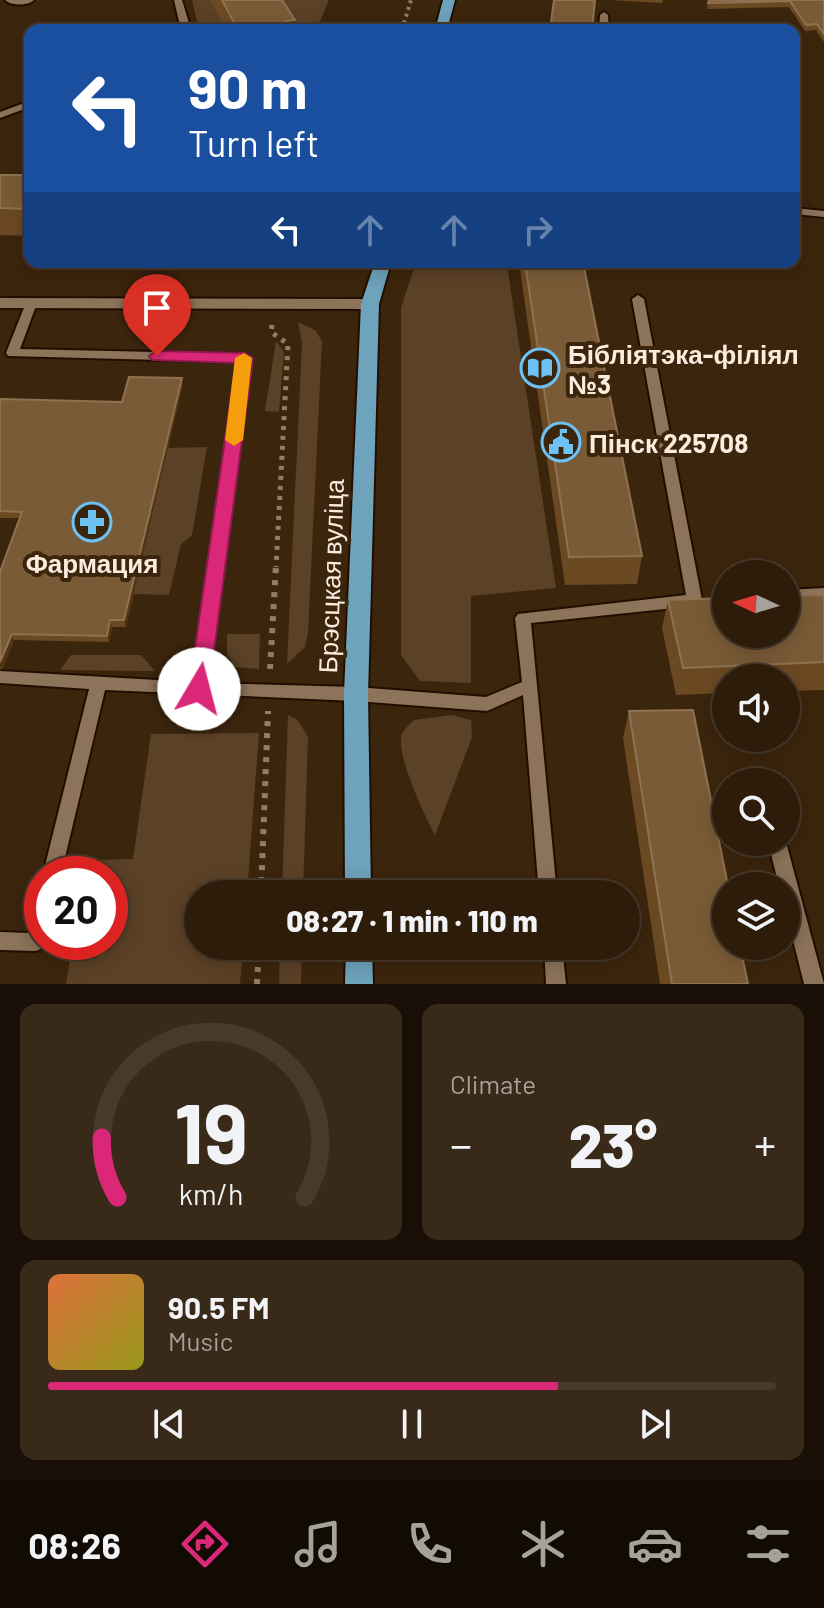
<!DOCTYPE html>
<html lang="en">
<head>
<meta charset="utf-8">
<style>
  :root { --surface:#2d1c0a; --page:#392918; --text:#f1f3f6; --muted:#a7a19c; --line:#483a2b; --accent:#db2777 }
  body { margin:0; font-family:Barlow,sans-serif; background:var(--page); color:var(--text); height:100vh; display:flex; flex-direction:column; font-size:30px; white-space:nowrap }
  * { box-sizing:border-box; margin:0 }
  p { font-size:26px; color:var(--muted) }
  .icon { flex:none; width:44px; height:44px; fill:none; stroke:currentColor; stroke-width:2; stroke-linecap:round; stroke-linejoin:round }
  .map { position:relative; height:984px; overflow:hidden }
  .sheet { display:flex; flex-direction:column; gap:20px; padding:20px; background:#190f06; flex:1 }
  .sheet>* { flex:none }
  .banner { position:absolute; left:24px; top:24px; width:776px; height:244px; border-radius:16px; box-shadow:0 4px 20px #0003,0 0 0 2px var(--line); background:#1a4fa0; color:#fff; overflow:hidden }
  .needle { width:52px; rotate:274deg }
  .fabs { position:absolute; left:712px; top:560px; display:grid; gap:16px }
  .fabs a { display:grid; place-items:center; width:88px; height:88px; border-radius:50%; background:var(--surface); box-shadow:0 4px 20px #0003,0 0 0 2px var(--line); font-size:40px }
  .speed { position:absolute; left:24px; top:856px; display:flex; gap:16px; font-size:40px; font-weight:700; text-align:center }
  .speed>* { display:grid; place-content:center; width:104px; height:104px; border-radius:50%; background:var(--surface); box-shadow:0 4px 20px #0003,0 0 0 2px var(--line); line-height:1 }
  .speed .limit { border:12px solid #d22; background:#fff; color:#111 }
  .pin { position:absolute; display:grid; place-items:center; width:68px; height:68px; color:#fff; margin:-82px -34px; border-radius:50% 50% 50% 0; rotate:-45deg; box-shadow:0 0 8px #0007 }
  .pin .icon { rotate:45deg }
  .me { position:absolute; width:88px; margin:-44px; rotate:8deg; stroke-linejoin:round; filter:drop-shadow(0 0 6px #0008) }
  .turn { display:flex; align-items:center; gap:28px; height:168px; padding:0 32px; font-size:36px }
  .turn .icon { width:104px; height:104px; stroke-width:2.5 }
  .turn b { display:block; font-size:56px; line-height:68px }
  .lanes { display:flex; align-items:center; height:76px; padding:0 32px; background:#0003; justify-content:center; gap:40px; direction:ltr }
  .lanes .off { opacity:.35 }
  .big { font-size:60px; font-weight:800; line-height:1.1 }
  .sheet .widget { flex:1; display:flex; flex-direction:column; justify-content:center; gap:12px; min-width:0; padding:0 28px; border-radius:16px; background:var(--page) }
  .sheet .dial { align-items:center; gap:0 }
  .dial svg { height:208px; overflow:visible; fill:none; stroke:var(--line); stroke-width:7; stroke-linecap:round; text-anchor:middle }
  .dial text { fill:var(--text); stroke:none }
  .song { display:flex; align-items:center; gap:24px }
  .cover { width:96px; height:96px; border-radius:12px; background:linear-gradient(135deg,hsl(20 70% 55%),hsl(60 70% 35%)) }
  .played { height:8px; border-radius:4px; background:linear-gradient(90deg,var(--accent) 70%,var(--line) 70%) }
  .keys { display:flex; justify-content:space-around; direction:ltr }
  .heat { display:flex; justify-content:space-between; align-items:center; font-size:44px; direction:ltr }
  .sheet .tiles { flex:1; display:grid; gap:20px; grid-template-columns:1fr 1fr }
  .widget:last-child { grid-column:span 2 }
  .trip { position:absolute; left:184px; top:880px; width:456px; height:80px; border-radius:40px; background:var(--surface); box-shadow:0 4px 20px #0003,0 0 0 2px var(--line); font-weight:800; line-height:80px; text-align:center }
  .menu { display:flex; height:128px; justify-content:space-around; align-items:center; background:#120b04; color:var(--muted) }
  .menu .icon { width:56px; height:56px }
  .menu .active { color:var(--accent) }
  .menu b { font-size:36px; color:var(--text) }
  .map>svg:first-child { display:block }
  .green { fill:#5b4126 }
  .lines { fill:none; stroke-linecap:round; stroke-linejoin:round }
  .service-casing { stroke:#220e00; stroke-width:4 }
  .minor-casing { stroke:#220e00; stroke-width:4 }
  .tertiary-casing { stroke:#220e00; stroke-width:4 }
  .primary-casing { stroke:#220e00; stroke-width:4 }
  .path-far2 { stroke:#917e6a; stroke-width:4; stroke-dasharray:3 4; stroke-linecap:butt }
  .path-far1 { stroke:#917e6a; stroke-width:5; stroke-dasharray:4 6; stroke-linecap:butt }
  .path { stroke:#917e6a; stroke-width:6; stroke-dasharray:5 7; stroke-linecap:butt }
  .service { fill:#8d7359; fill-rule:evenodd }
  .minor { fill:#8d7359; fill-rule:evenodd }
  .tertiary { fill:#8d7359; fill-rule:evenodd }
  .primary { fill:#6da3bb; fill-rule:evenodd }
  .wall { fill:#6b4923 }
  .shaded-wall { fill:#523312 }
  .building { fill:#7a5b37; stroke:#8e7251; stroke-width:2 }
  .route { fill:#db2777; stroke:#8e194d; stroke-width:2 }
  .slow { fill:#f59e0b }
  .labels { text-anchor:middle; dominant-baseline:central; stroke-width:8; stroke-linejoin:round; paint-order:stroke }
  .poi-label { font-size:26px; font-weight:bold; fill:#fbecde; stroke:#3c250d; text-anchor:start }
  .street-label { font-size:26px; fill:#fbecde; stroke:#3c250d }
</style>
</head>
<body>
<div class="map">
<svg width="824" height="984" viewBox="0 0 824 984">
  <rect width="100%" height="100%" fill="#3c250d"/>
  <!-- green -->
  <path class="green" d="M192,0H329L316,30H199Z
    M423,265H507L556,588L471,596V683L420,681L401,655V308L413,271Z
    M298,322L315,330L322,341L308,633L305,647L287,664L302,343Z
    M276,341L284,352L279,412L265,411Z
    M207,447L192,535L181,544L169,595L133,594L168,448Z
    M227,634H260L259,669L235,667L227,654Z
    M71,655H141L155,671L60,670Z
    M288,715L298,720L308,737L303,894H282Z
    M452,715L471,720L472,737L435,835C425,816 395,754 402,734C404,729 411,723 414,720Z
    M259,733L247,894H198V946H243L240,984H66L73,942H110V874H85L87,860L133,859L151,734Z
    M280,946H302L301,984H279Z"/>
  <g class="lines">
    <defs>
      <path id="service" d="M174,0H182L191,30H181Z
        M604,12L608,15L609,30H599L600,15Z
        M30,101V107L0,118V112Z
        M794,208L824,211V217L794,214Z
        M638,295L644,299L702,600L699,604L694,606L531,623L557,894H539L523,695L487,711L356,701L105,690L61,874H43L89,689L0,683V671L192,682L238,362L8,356L6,353L27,300L31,299L37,303L20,349L245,354L251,358L208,683L356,687L486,697L522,682L515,618L518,614L686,595L632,299Z
        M824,588V600L786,602V590Z
        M761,771L767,773L771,782H753L755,773Z
        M768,842H786L824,984H804L786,912V886H779Z
        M42,907V942H45L43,948L36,951L0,950V932L29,933L35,910Z
        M544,946H562L566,984H546Z"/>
      <path id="minor" d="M5,0H34C28,6 11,6 5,0Z"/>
      <path id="tertiary" d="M0,298L370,299L379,304L370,309L0,308Z"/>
      <path id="primary" d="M443,0H455L447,30H435Z
        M375,262H391L379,304L368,694L371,894H345L344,694L361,304Z
        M346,946H372L373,984H345Z"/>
    </defs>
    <!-- service casing -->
    <use href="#service" class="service-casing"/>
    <!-- minor casing -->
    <use href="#minor" class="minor-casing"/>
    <!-- tertiary casing -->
    <use href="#tertiary" class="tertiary-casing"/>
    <!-- primary casing -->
    <use href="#primary" class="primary-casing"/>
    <!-- path-far2 -->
    <path class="path-far2" d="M402,30L411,0"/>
    <!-- path-far1 -->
    <path class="path-far1" d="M272,325L271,332L288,344L276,567"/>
    <!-- path -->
    <path class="path" d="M270,669L276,565
      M261,894L268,711
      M257,984L259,946"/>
    <!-- service -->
    <use href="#service" class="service"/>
    <!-- minor -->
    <use href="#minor" class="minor"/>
    <!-- tertiary -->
    <use href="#tertiary" class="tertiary"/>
    <!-- primary -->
    <use href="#primary" class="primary"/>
  </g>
  <!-- wall -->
  <path class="wall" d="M210,0H282L295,20V30H226Z
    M610,0H663L662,3Z
    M708,0H824V42L816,30L805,31L789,7L707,9Z
    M0,175H30V236L0,235Z
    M519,262H583L642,556L637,584L565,585Z
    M183,384L126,627H112L109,642L14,640L3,668L0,670V569H1L19,518H0V402H122Z
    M824,595V690L786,691V678H726V693L676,695L662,628L668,600Z
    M629,711L748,984H660L623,738Z"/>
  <!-- shaded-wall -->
  <path class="shaded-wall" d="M295,20V30H284L286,21Z
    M182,378L183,384L126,627L124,620Z
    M110,620L112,627L109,642L107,636Z
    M12,634L14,640L3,668L0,670V662Z"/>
  <!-- building -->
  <path class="building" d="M222,0H282L295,20L286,21L290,28L284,29L285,30H238Z
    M554,0H595L592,30H550Z
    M709,0H824V34L817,24L806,25L790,1L708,3Z
    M0,175H30V209L0,208Z
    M525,262H583L642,556L569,557Z
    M129,377L182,378L124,620H110L107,636L12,634L0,662V569H1L22,512L0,511V402L1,399L122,402Z
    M824,595V662L683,668L668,600L726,598V634H786V596Z
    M693,710L728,886H726V946H740L748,984H672L629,711Z"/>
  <!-- route -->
  <path class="route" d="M157,351L245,353L253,358L209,689L206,695L199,698L192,695L189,689L236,363L152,360L149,356Z"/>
  <!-- slow -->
  <path class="slow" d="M244,353L252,358L243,440L234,446L225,440L235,358Z"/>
  <!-- icons -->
  <defs>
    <symbol id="library-ring" viewBox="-11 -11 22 22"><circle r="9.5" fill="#3c250d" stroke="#6dc2f3" stroke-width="1.5"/><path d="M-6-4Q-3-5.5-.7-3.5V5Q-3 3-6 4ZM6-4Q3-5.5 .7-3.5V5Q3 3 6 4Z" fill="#6dc2f3"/></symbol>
    <symbol id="civic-ring" viewBox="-11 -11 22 22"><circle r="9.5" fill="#3c250d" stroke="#6dc2f3" stroke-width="1.5"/><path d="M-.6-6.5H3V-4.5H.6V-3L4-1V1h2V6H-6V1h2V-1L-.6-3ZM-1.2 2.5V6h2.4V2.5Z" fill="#6dc2f3"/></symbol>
    <symbol id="pharmacy-ring" viewBox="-11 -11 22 22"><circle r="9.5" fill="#3c250d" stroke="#6dc2f3" stroke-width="1.5"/><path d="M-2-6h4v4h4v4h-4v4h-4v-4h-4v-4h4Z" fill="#6dc2f3"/></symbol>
  </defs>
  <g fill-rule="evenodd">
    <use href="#library-ring" x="518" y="346" width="44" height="44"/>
    <use href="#civic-ring" x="539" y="420" width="44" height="44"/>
    <use href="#pharmacy-ring" x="70" y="500" width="44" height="44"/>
  </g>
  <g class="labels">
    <!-- poi labels -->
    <g class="poi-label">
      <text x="568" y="353">Бібліятэка-філіял<tspan x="568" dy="30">№3</tspan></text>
      <text x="589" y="442">Пінск 225708</text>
      <text x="92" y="562" text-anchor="middle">Фармация</text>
    </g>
    <!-- street labels -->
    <g class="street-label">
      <text transform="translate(330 576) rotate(-88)">Брэсцкая вуліца</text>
    </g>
  </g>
</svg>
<div class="fabs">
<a><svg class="needle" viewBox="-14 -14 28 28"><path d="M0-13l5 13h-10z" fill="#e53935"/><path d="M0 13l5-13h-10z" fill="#a7a19c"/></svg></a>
<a><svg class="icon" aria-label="sound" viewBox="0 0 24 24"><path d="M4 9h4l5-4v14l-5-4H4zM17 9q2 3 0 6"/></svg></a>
<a><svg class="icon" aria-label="search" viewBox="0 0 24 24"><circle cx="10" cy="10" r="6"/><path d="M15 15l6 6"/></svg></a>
<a><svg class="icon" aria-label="layers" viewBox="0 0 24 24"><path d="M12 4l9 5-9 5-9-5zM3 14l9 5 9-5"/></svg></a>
</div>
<div class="speed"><div class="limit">20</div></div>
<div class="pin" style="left:157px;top:356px;background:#d93025"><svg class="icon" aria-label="arrive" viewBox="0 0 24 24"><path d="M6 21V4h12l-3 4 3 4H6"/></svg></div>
<svg class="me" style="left:199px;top:689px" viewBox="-20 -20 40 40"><circle r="19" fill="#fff"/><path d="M0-13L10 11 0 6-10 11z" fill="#db2777"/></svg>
<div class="trip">08:27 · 1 min · 110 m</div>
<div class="banner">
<div class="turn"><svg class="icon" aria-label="left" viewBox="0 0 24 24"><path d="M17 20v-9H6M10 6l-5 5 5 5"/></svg><div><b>90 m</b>Turn left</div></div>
<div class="lanes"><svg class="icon" aria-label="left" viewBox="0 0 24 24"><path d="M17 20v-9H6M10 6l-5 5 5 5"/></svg><svg class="icon off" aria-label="ahead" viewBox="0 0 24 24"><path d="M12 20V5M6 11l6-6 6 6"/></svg><svg class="icon off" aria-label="ahead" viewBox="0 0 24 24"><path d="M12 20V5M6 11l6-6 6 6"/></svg><svg class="icon off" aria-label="right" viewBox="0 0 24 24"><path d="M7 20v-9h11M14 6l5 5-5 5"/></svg></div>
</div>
</div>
<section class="sheet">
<div class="tiles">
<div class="widget dial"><svg viewBox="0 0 100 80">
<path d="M14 69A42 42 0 1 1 86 69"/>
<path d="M14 69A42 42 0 0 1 8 46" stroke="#db2777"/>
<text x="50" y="56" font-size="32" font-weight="700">19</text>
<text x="50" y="72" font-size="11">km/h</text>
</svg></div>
<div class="widget"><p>Climate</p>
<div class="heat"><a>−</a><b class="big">23°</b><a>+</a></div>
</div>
<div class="widget">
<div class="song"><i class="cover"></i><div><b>90.5 FM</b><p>Music</p></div></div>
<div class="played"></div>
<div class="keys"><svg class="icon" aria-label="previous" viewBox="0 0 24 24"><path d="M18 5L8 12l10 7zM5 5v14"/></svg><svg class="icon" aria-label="pause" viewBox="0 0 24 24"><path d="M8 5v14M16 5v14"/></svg><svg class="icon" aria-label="next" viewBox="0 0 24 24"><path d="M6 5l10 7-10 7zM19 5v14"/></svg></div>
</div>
</div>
</section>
<nav class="menu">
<b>08:26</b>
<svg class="icon active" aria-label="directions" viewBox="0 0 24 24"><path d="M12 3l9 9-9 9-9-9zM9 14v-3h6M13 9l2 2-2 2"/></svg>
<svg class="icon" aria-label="music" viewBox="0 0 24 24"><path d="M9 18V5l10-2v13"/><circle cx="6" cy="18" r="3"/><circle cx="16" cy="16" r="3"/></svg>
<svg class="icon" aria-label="phone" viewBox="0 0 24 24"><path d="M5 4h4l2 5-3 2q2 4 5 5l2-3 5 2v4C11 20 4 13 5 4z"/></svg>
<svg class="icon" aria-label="climate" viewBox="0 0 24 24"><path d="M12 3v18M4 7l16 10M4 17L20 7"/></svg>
<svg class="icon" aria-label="car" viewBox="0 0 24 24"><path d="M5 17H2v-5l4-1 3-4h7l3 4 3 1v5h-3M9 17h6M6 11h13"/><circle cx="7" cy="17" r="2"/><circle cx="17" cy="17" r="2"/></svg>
<svg class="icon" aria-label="filters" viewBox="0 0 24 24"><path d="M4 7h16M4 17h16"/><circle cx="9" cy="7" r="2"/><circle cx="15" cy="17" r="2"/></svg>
</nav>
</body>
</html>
